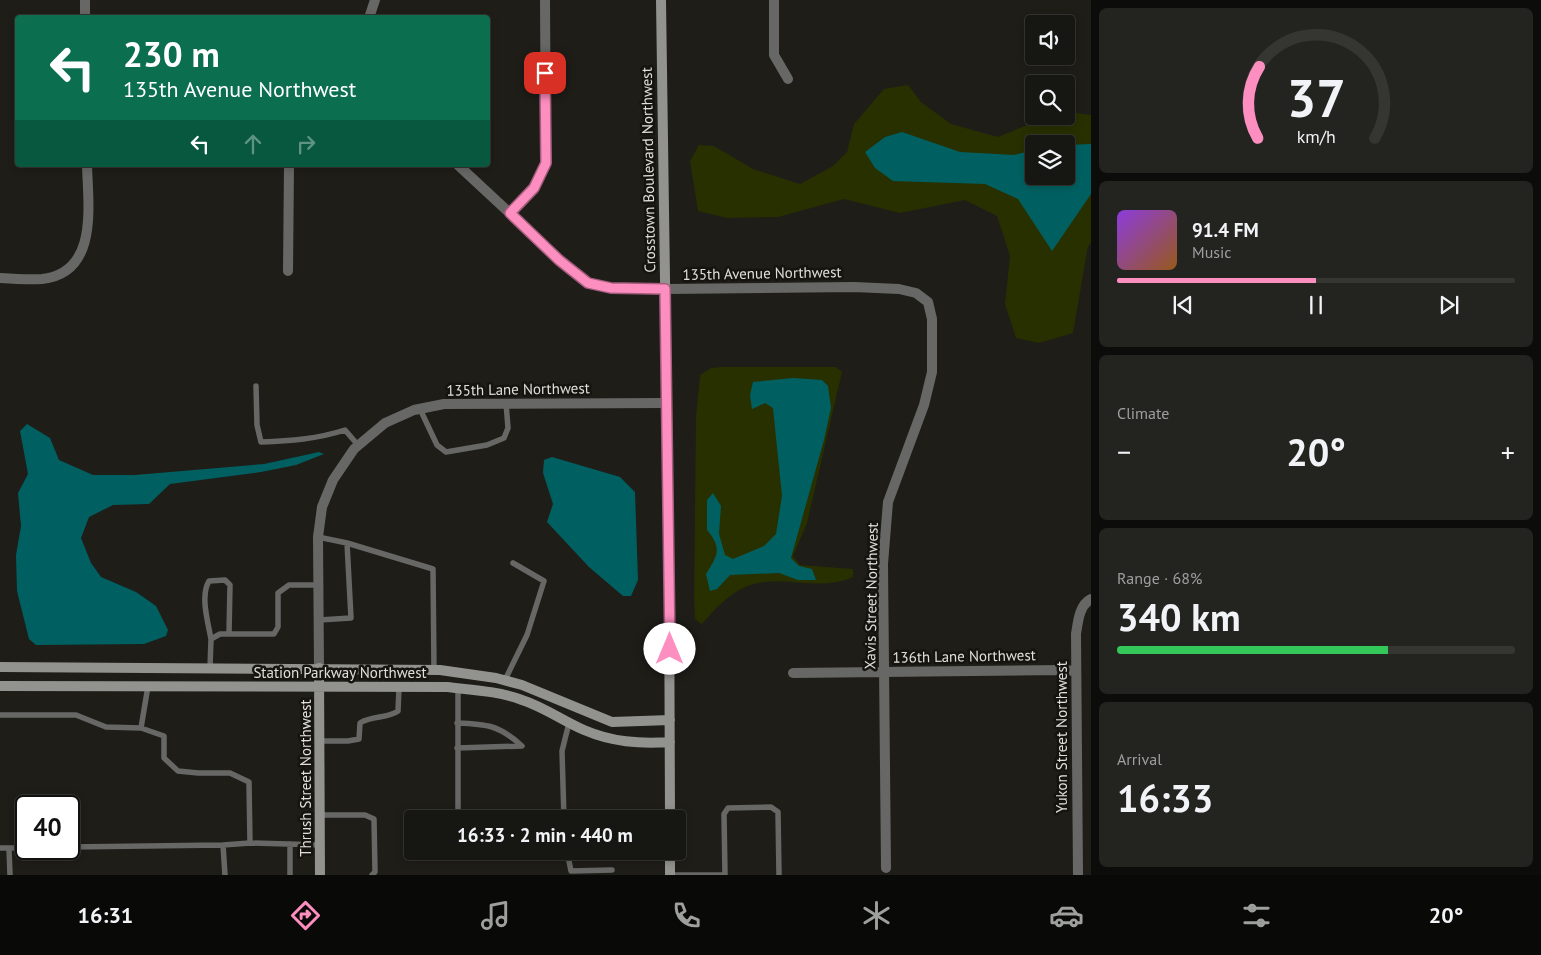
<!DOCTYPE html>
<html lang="en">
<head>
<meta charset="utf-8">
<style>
  :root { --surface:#161612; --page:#232320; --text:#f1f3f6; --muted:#9e9f9f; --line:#353532; --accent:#fd8ec0 }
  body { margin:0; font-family:"PT Sans",sans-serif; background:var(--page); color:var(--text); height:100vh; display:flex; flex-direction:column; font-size:19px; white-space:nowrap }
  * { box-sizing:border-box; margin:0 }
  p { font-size:16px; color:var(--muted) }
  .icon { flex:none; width:28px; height:28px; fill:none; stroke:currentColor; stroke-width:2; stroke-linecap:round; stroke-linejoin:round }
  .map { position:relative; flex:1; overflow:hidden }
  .panel { display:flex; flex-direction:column; gap:8px; padding:8px; background:#0c0c0a; width:450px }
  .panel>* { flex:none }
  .banner { position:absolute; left:15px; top:15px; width:475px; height:152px; border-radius:5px; box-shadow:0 2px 8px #0003,0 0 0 1px var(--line); background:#0b6e4f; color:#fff; overflow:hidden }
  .buttons { position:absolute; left:1025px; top:15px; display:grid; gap:10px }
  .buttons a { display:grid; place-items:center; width:50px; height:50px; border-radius:5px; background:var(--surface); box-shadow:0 2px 8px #0003,0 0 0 1px var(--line); font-size:25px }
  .speed { position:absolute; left:15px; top:795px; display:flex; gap:10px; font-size:25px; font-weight:700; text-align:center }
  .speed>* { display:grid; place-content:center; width:65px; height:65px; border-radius:50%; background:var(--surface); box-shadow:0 2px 8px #0003,0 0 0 1px var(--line); line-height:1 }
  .speed .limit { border:2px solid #111; border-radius:8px; background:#fff; color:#111 }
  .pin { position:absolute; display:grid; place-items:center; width:42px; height:42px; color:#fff; margin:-21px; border-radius:10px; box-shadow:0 2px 8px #0006 }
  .me { position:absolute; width:55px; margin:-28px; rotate:0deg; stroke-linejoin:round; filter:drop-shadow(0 0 4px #0008) }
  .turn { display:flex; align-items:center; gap:18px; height:105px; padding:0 25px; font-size:22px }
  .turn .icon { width:65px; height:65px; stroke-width:2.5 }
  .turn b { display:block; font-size:35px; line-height:42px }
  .lanes { display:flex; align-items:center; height:48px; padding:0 25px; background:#0003; justify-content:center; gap:25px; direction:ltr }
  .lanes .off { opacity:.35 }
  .big { font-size:38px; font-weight:700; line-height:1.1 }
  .panel .widget { flex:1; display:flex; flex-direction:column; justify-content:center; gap:8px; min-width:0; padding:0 18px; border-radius:8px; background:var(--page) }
  .panel .dial { align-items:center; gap:0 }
  .dial svg { height:130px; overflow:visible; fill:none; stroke:var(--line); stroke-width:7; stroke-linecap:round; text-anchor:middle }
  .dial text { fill:var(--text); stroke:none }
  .song { display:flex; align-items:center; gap:15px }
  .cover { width:60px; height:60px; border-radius:8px; background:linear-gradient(135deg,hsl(270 70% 55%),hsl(30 70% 35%)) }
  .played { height:5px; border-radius:2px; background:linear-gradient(90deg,var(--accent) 50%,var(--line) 50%) }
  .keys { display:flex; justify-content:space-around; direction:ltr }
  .heat { display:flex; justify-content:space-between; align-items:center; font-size:28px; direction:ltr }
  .charge { height:8px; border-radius:4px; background:linear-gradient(90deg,#34c759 68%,var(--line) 0) }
  .trip { position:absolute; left:404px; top:810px; width:282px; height:50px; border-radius:5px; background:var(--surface); box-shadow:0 2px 8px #0003,0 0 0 1px var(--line); font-weight:700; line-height:50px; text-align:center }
  .dock { display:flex; height:80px; justify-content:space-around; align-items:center; background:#090907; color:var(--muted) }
  .dock .icon { width:35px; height:35px }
  .dock .selected { color:var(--accent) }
  .dock b { font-size:22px; color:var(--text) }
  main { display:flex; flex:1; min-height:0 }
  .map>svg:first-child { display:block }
  .green { fill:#283000; fill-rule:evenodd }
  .water { fill:#006061 }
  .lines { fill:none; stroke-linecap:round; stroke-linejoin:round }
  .lane { stroke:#676865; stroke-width:5.5 }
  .street { stroke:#676865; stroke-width:10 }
  .secondary { stroke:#92938e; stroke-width:10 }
  .route-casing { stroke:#a45c7d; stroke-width:12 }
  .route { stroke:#fd8ec0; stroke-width:9 }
  .labels { text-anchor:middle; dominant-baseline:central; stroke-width:5; stroke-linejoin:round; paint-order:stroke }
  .street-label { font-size:15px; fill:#e0dfdb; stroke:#15140f }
</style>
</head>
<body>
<main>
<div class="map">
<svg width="1091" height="875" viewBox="0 0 1091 875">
  <rect width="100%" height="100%" fill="#1e1d18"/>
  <!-- green -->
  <path class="green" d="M908,85L921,102L951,124L998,137L1027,125L1076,113L1091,115V243L1088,246L1073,333L1039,343L1016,338L1005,304L1010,256L997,216L965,200L900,213L844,199L778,217L727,218L698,211L690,161L699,145L714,146L753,169L800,184L833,166L847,152L854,124L884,89ZM1034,144H1066V176H1034Z
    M722,367H836L842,372L807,523L793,556L800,565L853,569V577C820,592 786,575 754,584C732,590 716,608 702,624L695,619L694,599L696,417L700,375L711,368Z"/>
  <!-- water -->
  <path class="water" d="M902,132L960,152L1014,155L1034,150V176H1066V145L1091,144V194L1052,251L1018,199L985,184L893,181L875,168L865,152L885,137Z
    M793,378L822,380L828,386L831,408L824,440L791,558L799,566L812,569L816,580H798L779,573L730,575L717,589L710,591L706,574C717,556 723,549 707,530V500L713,493L721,506L719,534L725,555L733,559L764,546L776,534L782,496L773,408L765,403L752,409L750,395L753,382Z
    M27,424L50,438L59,460L93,475H135L264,464L319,452L324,454L296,465L261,472L170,484L149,504L113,505L89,517L81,538L91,563L101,577L136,592L156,606L168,630L166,636L144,644L36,645L29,639L17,591L16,555L21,526L18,493L28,474L20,431Z
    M552,457L620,477L635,492L638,580L631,596H623L589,567L547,522L553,504L543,473L544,460Z"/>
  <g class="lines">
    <!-- lane -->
    <path class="lane" d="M256,386L257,425L261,442C290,441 317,439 345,430L358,445
      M420,409L437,445L446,452L487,445L504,438L508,428L506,403
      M318,537L347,543L351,618L319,620
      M347,543L433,569L434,670
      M211,639C208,622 200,596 209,581L225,580L230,585L229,634
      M210,668L211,639L220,634H274L278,627V593L289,585H318
      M505,680L527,635L544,581L513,563
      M148,686L141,728L164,736V758L178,771L198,773H230L249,782L250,843
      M0,715H76L106,727L141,728
      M457,723C487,724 499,725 522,746L457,748
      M319,741H348L359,739L360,723C373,715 387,719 398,711L399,688
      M320,815H365L374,819L375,872L372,875
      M458,819V688
      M564,819L562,751L569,723
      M223,845L225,875
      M69,847L223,845L250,843L320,845
      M0,848H26
      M9,848L10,875
      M457,851L498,852
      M567,851L571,871L612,870
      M290,875V844
      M670,875H725
      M725,875L724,814L728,808L771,807L778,812L779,875"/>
    <!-- street -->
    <path class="street" d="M85,0V18
      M774,0V55L788,79
      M369,18L375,0
      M458,165L559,259L588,283L611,288L665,289L854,287L899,289L916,293L928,302L932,319V372L924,405L888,502L883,564L886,868
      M511,213L533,188L546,163L545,0
      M288,271L289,165
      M0,278C14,279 28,280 42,279C99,273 88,205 87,165
      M319,668L318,537L322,507L333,480L354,449L385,423L414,410L444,404L666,403
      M793,673L1063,670L1075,671
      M1078,875L1076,634C1078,622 1079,605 1091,599"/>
    <!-- secondary -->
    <path class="secondary" d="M661,0L669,559L670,819
      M0,667L440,670L496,678L522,685L612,722L670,720
      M319,668L320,875
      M0,686L447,687C472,690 498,691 522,700C544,707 563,721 584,730C612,742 639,744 670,742
      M670,851V875"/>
  </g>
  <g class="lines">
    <defs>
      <path id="route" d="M545,73L546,163L534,188L510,213L559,260L588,283L611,288L665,289L670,649"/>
    </defs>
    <!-- route casing -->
    <use href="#route" class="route-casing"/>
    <!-- route -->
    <use href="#route" class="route"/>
  </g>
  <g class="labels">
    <!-- street labels -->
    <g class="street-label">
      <text transform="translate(648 170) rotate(-91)">Crosstown Boulevard Northwest</text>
      <text transform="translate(762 273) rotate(-1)">135th Avenue Northwest</text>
      <text transform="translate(518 389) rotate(-1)">135th Lane Northwest</text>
      <text transform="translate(871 596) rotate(-89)">Xavis Street Northwest</text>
      <text transform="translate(964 656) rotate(-1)">136th Lane Northwest</text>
      <text x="340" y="672">Station Parkway Northwest</text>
      <text transform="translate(1061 737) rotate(-90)">Yukon Street Northwest</text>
      <text transform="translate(305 778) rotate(-90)">Thrush Street Northwest</text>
    </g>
  </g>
</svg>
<div class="buttons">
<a><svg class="icon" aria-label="sound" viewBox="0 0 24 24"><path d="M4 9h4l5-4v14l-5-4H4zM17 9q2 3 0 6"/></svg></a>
<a><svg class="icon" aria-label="search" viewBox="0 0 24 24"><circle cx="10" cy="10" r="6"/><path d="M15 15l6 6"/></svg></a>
<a><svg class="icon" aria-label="layers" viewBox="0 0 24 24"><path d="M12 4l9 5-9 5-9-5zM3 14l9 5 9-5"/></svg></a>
</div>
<div class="speed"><div class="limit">40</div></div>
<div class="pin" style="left:545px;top:73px;background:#d93025"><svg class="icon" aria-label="arrive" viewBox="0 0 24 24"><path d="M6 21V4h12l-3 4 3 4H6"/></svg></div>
<svg class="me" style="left:670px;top:649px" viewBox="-20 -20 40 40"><circle r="19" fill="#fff"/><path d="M0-13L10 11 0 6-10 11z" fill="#fd8ec0"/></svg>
<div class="trip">16:33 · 2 min · 440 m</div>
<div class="banner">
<div class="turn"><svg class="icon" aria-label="left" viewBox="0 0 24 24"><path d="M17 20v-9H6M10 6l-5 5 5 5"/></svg><div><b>230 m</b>135th Avenue Northwest</div></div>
<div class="lanes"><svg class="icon" aria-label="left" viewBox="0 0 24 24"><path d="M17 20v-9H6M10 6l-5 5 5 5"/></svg><svg class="icon off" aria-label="ahead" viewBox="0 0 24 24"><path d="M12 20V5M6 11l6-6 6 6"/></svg><svg class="icon off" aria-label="right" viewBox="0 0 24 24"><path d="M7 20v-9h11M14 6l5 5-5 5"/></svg></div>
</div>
</div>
<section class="panel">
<div class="widget dial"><svg viewBox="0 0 100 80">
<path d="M14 69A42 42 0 1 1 86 69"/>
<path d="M14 69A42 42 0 0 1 15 25" stroke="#fd8ec0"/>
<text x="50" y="56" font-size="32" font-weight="700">37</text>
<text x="50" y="72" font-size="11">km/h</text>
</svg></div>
<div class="widget">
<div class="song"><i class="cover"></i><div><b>91.4 FM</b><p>Music</p></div></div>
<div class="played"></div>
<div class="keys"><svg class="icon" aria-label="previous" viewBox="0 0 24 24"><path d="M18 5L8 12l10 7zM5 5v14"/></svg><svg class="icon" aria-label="pause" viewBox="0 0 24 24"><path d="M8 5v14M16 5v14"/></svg><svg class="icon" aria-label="next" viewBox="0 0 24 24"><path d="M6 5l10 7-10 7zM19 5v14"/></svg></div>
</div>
<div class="widget"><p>Climate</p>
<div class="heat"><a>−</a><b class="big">20°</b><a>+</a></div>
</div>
<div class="widget"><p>Range · 68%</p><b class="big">340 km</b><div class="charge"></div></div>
<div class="widget"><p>Arrival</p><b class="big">16:33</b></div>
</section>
</main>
<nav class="dock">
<b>16:31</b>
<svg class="icon selected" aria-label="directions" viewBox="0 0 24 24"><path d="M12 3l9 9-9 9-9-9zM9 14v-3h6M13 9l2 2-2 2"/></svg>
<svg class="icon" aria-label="music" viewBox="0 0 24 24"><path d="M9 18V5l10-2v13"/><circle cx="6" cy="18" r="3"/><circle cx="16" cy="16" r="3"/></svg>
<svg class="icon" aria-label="phone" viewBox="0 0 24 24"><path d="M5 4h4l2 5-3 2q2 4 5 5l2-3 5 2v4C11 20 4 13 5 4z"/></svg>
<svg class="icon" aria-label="climate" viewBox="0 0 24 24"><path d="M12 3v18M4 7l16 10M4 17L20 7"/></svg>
<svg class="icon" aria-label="car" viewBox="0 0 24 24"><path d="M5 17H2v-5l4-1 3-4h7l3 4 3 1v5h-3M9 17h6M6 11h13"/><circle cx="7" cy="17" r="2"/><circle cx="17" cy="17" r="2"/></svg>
<svg class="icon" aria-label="filters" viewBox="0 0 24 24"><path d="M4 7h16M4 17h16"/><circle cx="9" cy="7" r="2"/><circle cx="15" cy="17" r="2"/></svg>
<b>20°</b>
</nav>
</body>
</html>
